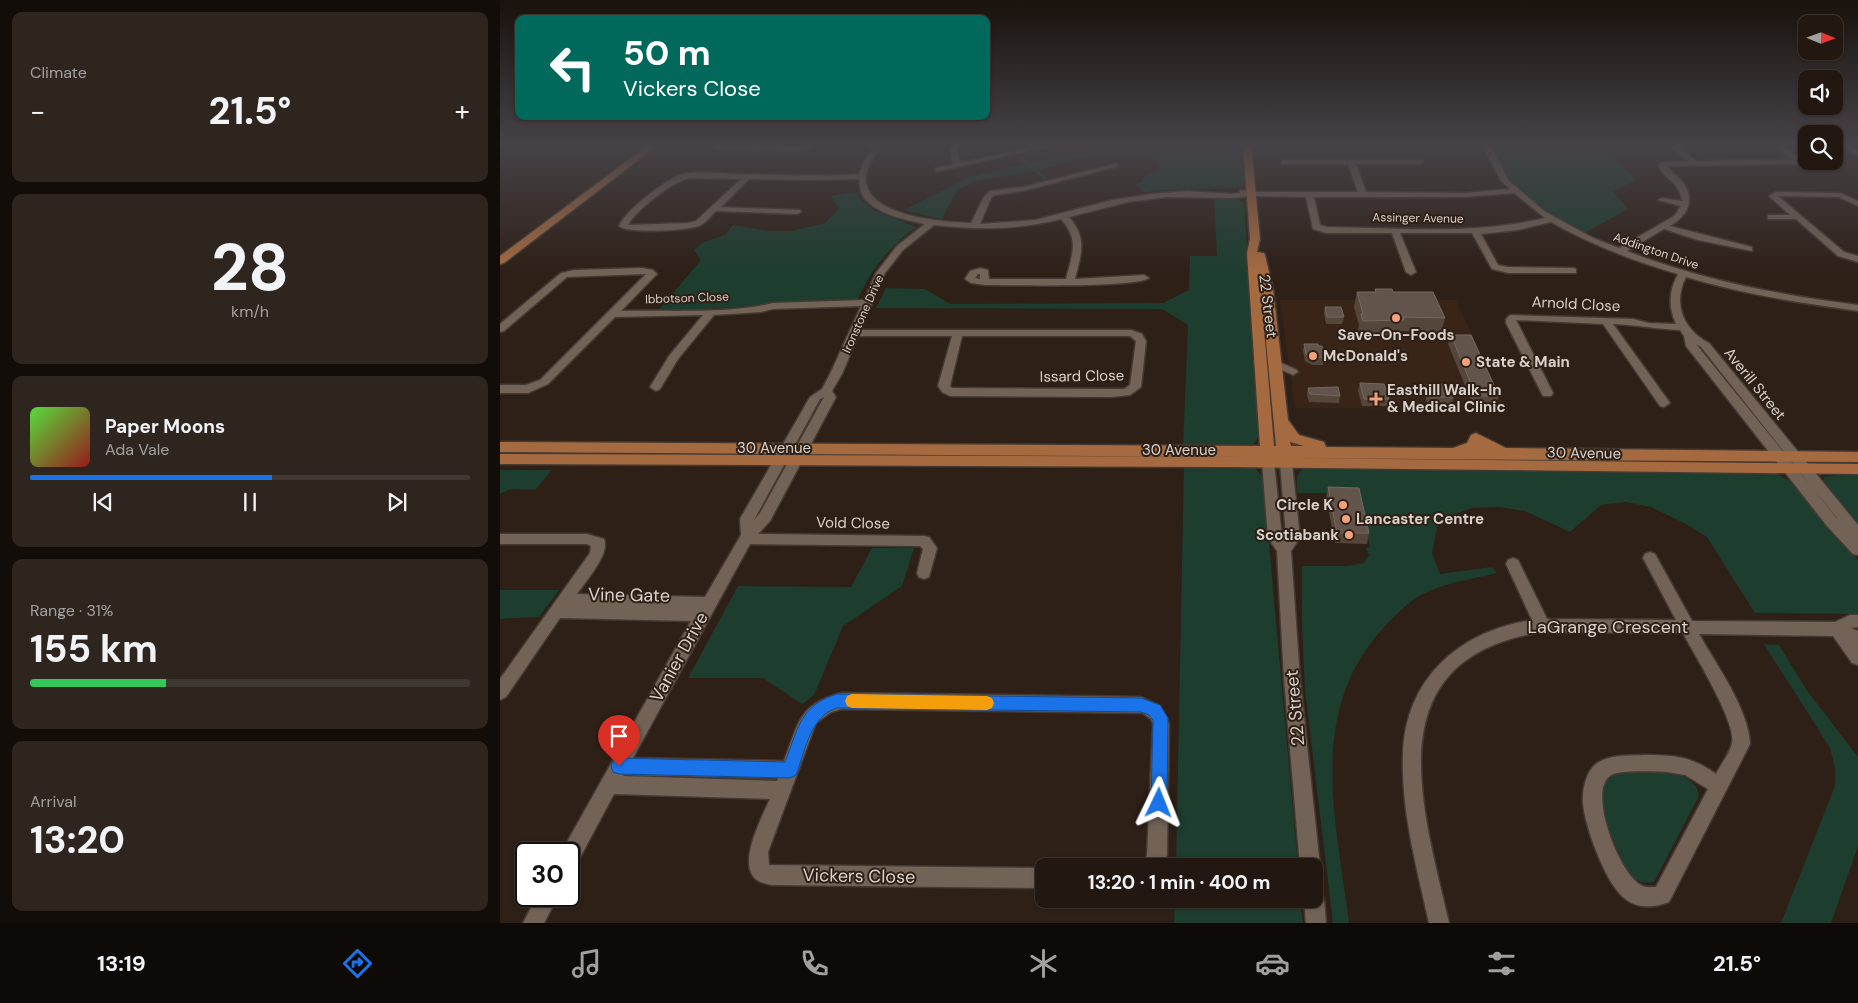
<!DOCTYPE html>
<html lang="en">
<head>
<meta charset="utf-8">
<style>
  :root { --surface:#221811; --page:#2e251f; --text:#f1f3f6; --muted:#a2a09f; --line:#3f3731; --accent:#1a73e8 }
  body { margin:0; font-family:"DM Sans",sans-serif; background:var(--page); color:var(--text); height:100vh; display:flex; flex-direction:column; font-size:19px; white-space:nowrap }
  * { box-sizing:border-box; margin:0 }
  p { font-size:16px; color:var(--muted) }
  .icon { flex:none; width:28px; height:28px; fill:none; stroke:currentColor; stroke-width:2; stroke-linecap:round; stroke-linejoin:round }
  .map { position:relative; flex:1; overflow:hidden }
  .drawer { display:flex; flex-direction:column; gap:12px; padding:12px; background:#130d09; width:500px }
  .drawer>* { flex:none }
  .banner { position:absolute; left:15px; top:15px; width:475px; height:105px; border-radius:10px; box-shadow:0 1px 4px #0004,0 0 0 1px var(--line); background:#00695c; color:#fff; overflow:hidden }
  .needle { width:32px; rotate:91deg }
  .controls { position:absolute; left:1298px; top:15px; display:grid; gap:10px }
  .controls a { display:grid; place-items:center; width:45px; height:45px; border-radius:10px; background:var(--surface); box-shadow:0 1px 4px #0004,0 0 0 1px var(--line); font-size:25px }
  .speed { position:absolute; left:15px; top:842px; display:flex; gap:10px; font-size:25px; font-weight:700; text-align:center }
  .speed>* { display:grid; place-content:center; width:65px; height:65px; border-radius:50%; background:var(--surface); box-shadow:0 1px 4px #0004,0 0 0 1px var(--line); line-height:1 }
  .speed .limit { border:2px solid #111; border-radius:8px; background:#fff; color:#111 }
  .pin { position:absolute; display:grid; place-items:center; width:42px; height:42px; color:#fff; margin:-51px -21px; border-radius:50% 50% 50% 0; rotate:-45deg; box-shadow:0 0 5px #0007 }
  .pin .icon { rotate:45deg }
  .me { position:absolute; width:55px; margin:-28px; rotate:2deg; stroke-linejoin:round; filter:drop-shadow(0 0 4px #0008) }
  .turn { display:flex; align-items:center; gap:18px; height:105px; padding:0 25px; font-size:22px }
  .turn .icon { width:65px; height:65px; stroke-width:2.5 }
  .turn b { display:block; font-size:35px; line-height:42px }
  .big { font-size:38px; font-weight:700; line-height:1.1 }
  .drawer .card { flex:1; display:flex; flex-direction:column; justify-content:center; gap:8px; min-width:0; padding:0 18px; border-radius:10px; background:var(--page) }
  .drawer .dial { align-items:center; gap:0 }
  .dial b { font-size:65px; line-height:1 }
  .song { display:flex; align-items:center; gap:15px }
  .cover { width:60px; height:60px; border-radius:8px; background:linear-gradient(135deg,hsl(110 70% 55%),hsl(0 70% 35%)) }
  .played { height:5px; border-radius:2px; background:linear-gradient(90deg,var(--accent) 55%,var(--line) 55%) }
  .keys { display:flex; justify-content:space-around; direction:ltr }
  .heat { display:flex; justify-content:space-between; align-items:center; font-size:28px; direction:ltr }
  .charge { height:8px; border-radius:4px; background:linear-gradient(90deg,#34c759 31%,var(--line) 0) }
  .trip { position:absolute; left:535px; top:858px; width:288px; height:50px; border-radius:10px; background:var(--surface); box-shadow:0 1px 4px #0004,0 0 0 1px var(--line); font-weight:700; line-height:50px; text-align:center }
  .tabs { display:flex; height:80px; justify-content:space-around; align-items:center; background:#0e0a07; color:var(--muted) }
  .tabs .icon { width:35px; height:35px }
  .tabs .current { color:var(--accent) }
  .tabs b { font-size:22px; color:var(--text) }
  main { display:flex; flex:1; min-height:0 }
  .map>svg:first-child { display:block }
  .built { fill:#382517 }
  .green { fill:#1d3d2f }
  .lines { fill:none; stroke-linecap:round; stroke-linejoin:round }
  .minor-casing { stroke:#453a33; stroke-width:3 }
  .major-casing { stroke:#453a33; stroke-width:3 }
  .minor { fill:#736357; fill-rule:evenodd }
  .major { fill:#a66a41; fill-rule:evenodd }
  .wall { fill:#55463c }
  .building { fill:#63544b; stroke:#76685f }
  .route { fill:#1a73e8; stroke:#114b97 }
  .slow { fill:#f59e0b }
  .poi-dot { fill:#f1a17c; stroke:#2e2017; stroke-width:2 }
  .labels { text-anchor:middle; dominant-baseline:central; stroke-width:4; stroke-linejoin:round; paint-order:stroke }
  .far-street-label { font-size:12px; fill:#dad1ca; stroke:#2e2017 }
  .street-label { font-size:15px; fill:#dad1ca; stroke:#2e2017 }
  .poi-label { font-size:15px; font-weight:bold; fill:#dad1ca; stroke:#2e2017; text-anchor:start }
  .near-street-label { font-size:18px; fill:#dad1ca; stroke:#2e2017 }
</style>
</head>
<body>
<main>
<section class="drawer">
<div class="card"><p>Climate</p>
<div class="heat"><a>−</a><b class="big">21.5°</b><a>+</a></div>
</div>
<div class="card dial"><b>28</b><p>km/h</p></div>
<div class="card">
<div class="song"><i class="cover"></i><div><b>Paper Moons</b><p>Ada Vale</p></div></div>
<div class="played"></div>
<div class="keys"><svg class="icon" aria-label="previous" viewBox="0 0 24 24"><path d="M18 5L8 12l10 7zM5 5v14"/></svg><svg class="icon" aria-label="pause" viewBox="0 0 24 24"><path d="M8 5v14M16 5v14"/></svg><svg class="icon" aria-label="next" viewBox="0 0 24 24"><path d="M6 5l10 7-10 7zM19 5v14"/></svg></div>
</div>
<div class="card"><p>Range · 31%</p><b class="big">155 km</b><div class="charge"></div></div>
<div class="card"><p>Arrival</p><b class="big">13:20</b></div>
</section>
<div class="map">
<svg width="1358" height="923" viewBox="0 0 1358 923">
  <rect width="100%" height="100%" fill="#2e2017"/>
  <!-- built -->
  <path class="built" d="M780,300H956L1006,409L795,408Z"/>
  <!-- green -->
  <path class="green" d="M616,144H741L744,185L738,188L678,189L643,192L636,184L643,181L642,178L660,168L652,155L627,150L604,152L538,170L550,180L545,181L534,171L477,181L457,190L442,219L404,210L469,177L525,164L515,155L519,154L530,163Z
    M986,144H1138L1143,149L1107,150L1137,180L1113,191L1128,209L1081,235L1066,227L1015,191L987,149Z
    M355,192L359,198L375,211L416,227C388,247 371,270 357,301L158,311L201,260L194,250L202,243L225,235L233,225L269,231H293L325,223L339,209L331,196Z
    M714,198H735L744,203L759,434L755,443L746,447H683L688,325L662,309L376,308L386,288L425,289L450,304L663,303L689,290L690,256H717Z
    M684,466H748L755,468L763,477L798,866H676Z
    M807,467L1277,474L1294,484L1358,560V614L1255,613L1207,537L1186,524L1151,507L1126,502L1101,505L1070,532L1025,511L999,507L972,508L952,515L937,528L932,553L940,574L992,567L997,573C974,579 948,582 927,592C909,600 891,619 878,634C807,717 837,825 849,923H833L805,690L802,624V566H848L864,563L869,555L866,548L870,547L857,493H797C797,481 794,472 807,467Z
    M0,470H52L35,490L10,489L0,494Z
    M1340,475H1358V527L1323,485L1324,477Z
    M372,548H414L402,586L343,626L314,695L302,704L263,678H188L238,586L351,587Z
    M0,590H59L39,617L0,619Z
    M1264,644L1279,645L1308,692L1358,757V846L1331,923H1281L1335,786V768L1330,748Z
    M1121,772C1144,773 1195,765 1199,796L1154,882C1141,884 1135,881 1127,871C1120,853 1094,805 1103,786C1106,779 1114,776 1121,772Z
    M675,899H800L803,923H674Z"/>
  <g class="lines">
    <defs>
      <path id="minor" d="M213,144H221L220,146L297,147L315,144L309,150L297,151L219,150L212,148Z
        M375,144H383C377,153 368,163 366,175C361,217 443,222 471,223L484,197L490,191L523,187L615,164L619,166L523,191L495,195L491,198L480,224L535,220L612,200L651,194L687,191L732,194L740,193V190L758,192H858L848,164H781V160H920L924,162L920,164H856L866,192L964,193L1010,189L1001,181L982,144H990L1008,180L1044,211L1093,238L1119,248L1174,216L1181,206L1158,200L1162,198L1182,201C1181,182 1159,176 1159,164L1163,162L1188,161L1167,144H1175L1196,161L1293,160L1273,144H1281L1303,160V164L1167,166C1170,171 1176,175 1181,180C1196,198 1189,215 1170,226L1252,247V251L1198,240L1164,229L1127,251C1201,280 1279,295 1358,305V311C1300,303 1242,294 1186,277C1172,304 1184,330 1209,343L1358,525V555L1353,554L1327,526L1186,346L1184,336L1180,330C1157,329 1136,325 1113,324L1170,403L1164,407L1160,406L1103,324L1016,320L1053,393L1051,396H1043L1006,323V319L1010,315L1133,319L1149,323L1176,324C1168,307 1169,290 1178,274C1133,261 1092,245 1051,222L1018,230L981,234L998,265L1008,267L1073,268L1076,269V273H1008L992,269L972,233H900L916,272L911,275L906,272L892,233H826L813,229L806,197L753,196L732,198L666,197L628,202L569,217C588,239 581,254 575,279L644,275L649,278C636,288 510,285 485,285L471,283L465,279L470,271L480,268L488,270L489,279H566C572,255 580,240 561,219C519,230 477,230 434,225L403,250L385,273L361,330H631L642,334L646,341L641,387L630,395L612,397L450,396L442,392L438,386L452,336H358L342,374L332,391L336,397L270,521L258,534L424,536L429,537L437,548L429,577L424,579L419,577L417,573L423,549L420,546L250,544L133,758L284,761C299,723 298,704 342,693L641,697L660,706L669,724L667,855L664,866H644L647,855L653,724L651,719L643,713L342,709L331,712L316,723L268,852L269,865L544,868V888L272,885C267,884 261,883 257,880C236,865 262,817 270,799L114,794L76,865L69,868V854H61L62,851L191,621L60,618L6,697L0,700V679L90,553L91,546L87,544H0V534H87L104,539C111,553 85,582 77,594L205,597L241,535L240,519L310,397L322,389L330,374L361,306L273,309L261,312L214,315L178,359L160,389L156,391L150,387L169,356L203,315L115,317L48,384L28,393H0V385H26L40,380L146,274L67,277L4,331L0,332V324L61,273L74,270L142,268L153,270L157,274L155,276L121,311C166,310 230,314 273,303L364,300L376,273L397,246L425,224C406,220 371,213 362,194C360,190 360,183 359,179L311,180L249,179L221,207L300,210L301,212L297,214L216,211C211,216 206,222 201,225C189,231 128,234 119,226C125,211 167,178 183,174C201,170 222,174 240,174C280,175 319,177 359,174L363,164ZM190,178L241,179L196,221L187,223L128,225C135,211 174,180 190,178ZM1014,193L1045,218C974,235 899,228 827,227L820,225L814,197H964ZM478,274H480V279L475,278ZM462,336H630L636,341L630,385L624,389H612L452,388L450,386ZM1196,344L1201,347L1338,520L1337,518ZM324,397L260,513L254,520L320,399ZM124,775L278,778L277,781L123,776Z
        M449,144H457L460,163L544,144H557L436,172V168L453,165Z
        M1339,144H1348L1358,151V156Z
        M1276,192L1340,193L1358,201V206L1339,197L1278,196L1344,252L1358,256V262L1338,256L1296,219H1268V215H1290L1269,196Z
        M775,360L797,370L798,372L793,375L771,365L770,363Z
        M768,458L774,462L782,537L784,540L786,537L780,463L786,459L792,463L800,538L791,551L800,679L820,866L817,873L814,874V866H800L784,679L777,551L768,538L762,462Z
        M1150,552L1155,554L1192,621L1335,622L1350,615H1358V627L1351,628L1358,631V665L1352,663L1333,636L1199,634C1216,664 1249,710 1250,744L1169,902C1153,908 1136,909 1123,897C1105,881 1085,827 1083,803C1082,790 1086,772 1096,764C1110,754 1128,756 1144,755C1174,755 1191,756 1216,774C1221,764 1230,753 1232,743C1237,723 1194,654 1183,633L1042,632C873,659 922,805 949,923H929C917,868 901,811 903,755C905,678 960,631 1032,620L1006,564L1008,560L1013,558L1018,560L1047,619L1176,620L1143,558L1145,554ZM1167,772L1185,775L1208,789L1156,887C1151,887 1145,888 1141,885C1120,875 1087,792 1110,776C1120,769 1154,772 1167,772Z
        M814,889L821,892L824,899L826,923H806L804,899H814Z
        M37,896H58L44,923H23Z"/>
      <path id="major" d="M150,144H159L4,263L0,264V256Z
        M743,144H751L760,239L757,252L764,253L765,255L773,289L788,420L799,435L824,442L826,447L953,448L967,443L971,435L976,433L1006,448L1358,452V462L792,458L1358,464V474L726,467L0,464V454L760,457L0,452V442L760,446L747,253L750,239ZM760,282L761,289L776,446H774ZM790,442L804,446H791Z"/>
    </defs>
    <!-- minor casing -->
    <use href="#minor" class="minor-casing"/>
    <!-- major casing -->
    <use href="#major" class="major-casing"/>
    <!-- minor -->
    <use href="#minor" class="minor"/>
    <!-- major -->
    <use href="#major" class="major"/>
  </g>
  <!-- wall -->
  <path class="wall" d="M875,289L893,292L945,318L941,333L902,331L901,335L860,336L858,329L859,325L854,307L857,292H875Z
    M825,307L844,317L842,324H826L824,313Z
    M951,335L999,396L995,405H973L948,344Z
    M804,344L818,346L824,357L823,365H812L805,361L803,351Z
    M860,383L889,399L887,406H862L858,391Z
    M927,384L954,397L951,405H927L925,392Z
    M808,388L840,396L839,403L809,402L807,395Z
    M828,487L869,533L867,544L835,543L826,498Z"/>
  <!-- building -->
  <path class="building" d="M875,289H892L893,292H933L945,318L903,317L904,320L863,321L861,314H863L857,292H876Z
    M825,307H841L844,317H827Z
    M951,335H971L999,396H976Z
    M804,344H818V346H822L824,357L813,358L806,354Z
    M860,383L884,384L889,399H864Z
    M927,384H949L954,397H929Z
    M838,387L840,396L810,394L808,388Z
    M828,487L859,488L869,533H837Z"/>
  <!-- sky -->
  <linearGradient id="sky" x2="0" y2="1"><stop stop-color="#19120d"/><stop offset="0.53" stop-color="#464247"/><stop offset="1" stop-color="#464247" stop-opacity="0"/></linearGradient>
  <rect width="1358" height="273" fill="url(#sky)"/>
  <!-- route -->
  <path class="route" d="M337,694L641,698L660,705L668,718L667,803L665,809L659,812L653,809L651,803L653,720L649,715L641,712L337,708C310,716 305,752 296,775L290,778L119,774L113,772L111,766L113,761L119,758L285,762C298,729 300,705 337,694Z"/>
  <!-- slow -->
  <path class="slow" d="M352,694L487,696L492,698L494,703L492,708L487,710L352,708L347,706L345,701L347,696Z"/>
  <!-- markers -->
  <g class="poi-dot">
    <circle cx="896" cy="318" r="5"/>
    <circle cx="813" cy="356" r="5"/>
    <circle cx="966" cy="362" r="5"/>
    <path d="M873.5 391.5h5v5h5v5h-5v5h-5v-5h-5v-5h5z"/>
    <circle cx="843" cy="505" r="5"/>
    <circle cx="846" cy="519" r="5"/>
    <circle cx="849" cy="535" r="5"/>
  </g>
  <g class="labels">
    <!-- far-street labels -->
    <g class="far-street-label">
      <text transform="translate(918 218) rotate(1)">Assinger Avenue</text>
      <text transform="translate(1156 251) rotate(19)">Addington Drive</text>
      <text transform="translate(187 298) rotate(-2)">Ibbotson Close</text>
      <text transform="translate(363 314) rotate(-66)">Ironstone Drive</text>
    </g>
    <!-- street labels -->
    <g class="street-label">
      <text transform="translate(1076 304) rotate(3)">Arnold Close</text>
      <text transform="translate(768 306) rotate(83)">22 Street</text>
      <text transform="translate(582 376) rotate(-1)">Issard Close</text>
      <text transform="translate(1255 384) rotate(51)">Averill Street</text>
      <text x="274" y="448">30 Avenue</text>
      <text x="679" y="450">30 Avenue</text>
      <text transform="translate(1084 453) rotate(1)">30 Avenue</text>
      <text transform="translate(353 523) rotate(1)">Vold Close</text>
    </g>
    <!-- poi labels -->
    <g class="poi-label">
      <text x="896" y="335" text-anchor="middle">Save-On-Foods</text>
      <text x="823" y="356">McDonald's</text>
      <text x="976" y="362">State &amp; Main</text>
      <text x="887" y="390">Easthill Walk-In<tspan x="887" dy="17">&amp; Medical Clinic</tspan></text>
      <text x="833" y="505" text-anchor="end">Circle K</text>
      <text x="856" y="519">Lancaster Centre</text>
      <text x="839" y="535" text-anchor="end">Scotiabank</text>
    </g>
    <!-- near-street labels -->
    <g class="near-street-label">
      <text transform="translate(129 595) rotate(1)">Vine Gate</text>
      <text x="1108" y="627">LaGrange Crescent</text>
      <text transform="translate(179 657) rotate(-61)">Vanier Drive</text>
      <text transform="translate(795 708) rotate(-95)">22 Street</text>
      <text transform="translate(359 876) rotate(1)">Vickers Close</text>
    </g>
  </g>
</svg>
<div class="controls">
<a><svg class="needle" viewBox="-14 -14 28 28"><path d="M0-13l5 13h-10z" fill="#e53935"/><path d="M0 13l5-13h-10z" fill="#a2a09f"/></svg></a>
<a><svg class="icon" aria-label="sound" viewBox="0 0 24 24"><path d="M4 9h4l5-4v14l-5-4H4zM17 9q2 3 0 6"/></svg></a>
<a><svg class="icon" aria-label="search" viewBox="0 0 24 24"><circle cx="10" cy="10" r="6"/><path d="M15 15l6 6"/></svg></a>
</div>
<div class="speed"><div class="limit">30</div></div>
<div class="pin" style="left:119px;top:766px;background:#d93025"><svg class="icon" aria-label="arrive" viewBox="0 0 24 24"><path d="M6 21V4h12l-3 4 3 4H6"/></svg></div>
<svg class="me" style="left:659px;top:803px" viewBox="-20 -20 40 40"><path d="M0-17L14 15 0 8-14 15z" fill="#1a73e8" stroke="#fff" stroke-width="4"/></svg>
<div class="trip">13:20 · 1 min · 400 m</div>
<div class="banner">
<div class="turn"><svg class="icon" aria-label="left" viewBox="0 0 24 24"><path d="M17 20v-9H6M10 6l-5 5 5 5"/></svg><div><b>50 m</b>Vickers Close</div></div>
</div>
</div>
</main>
<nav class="tabs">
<b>13:19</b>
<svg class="icon current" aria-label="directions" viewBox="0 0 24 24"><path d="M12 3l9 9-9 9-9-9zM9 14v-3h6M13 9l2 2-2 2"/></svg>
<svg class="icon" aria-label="music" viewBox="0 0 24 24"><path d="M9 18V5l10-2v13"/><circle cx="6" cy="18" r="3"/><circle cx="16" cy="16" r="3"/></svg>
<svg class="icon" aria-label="phone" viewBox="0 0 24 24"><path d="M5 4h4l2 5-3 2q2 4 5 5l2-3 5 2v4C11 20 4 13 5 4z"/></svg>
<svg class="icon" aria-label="climate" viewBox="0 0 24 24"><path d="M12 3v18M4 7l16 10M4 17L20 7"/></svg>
<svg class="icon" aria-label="car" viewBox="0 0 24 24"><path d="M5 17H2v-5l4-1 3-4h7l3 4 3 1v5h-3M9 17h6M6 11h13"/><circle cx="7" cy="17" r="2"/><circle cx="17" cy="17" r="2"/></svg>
<svg class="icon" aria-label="filters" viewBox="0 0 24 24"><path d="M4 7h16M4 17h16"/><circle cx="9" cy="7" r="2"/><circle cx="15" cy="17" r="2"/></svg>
<b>21.5°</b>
</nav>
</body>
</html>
